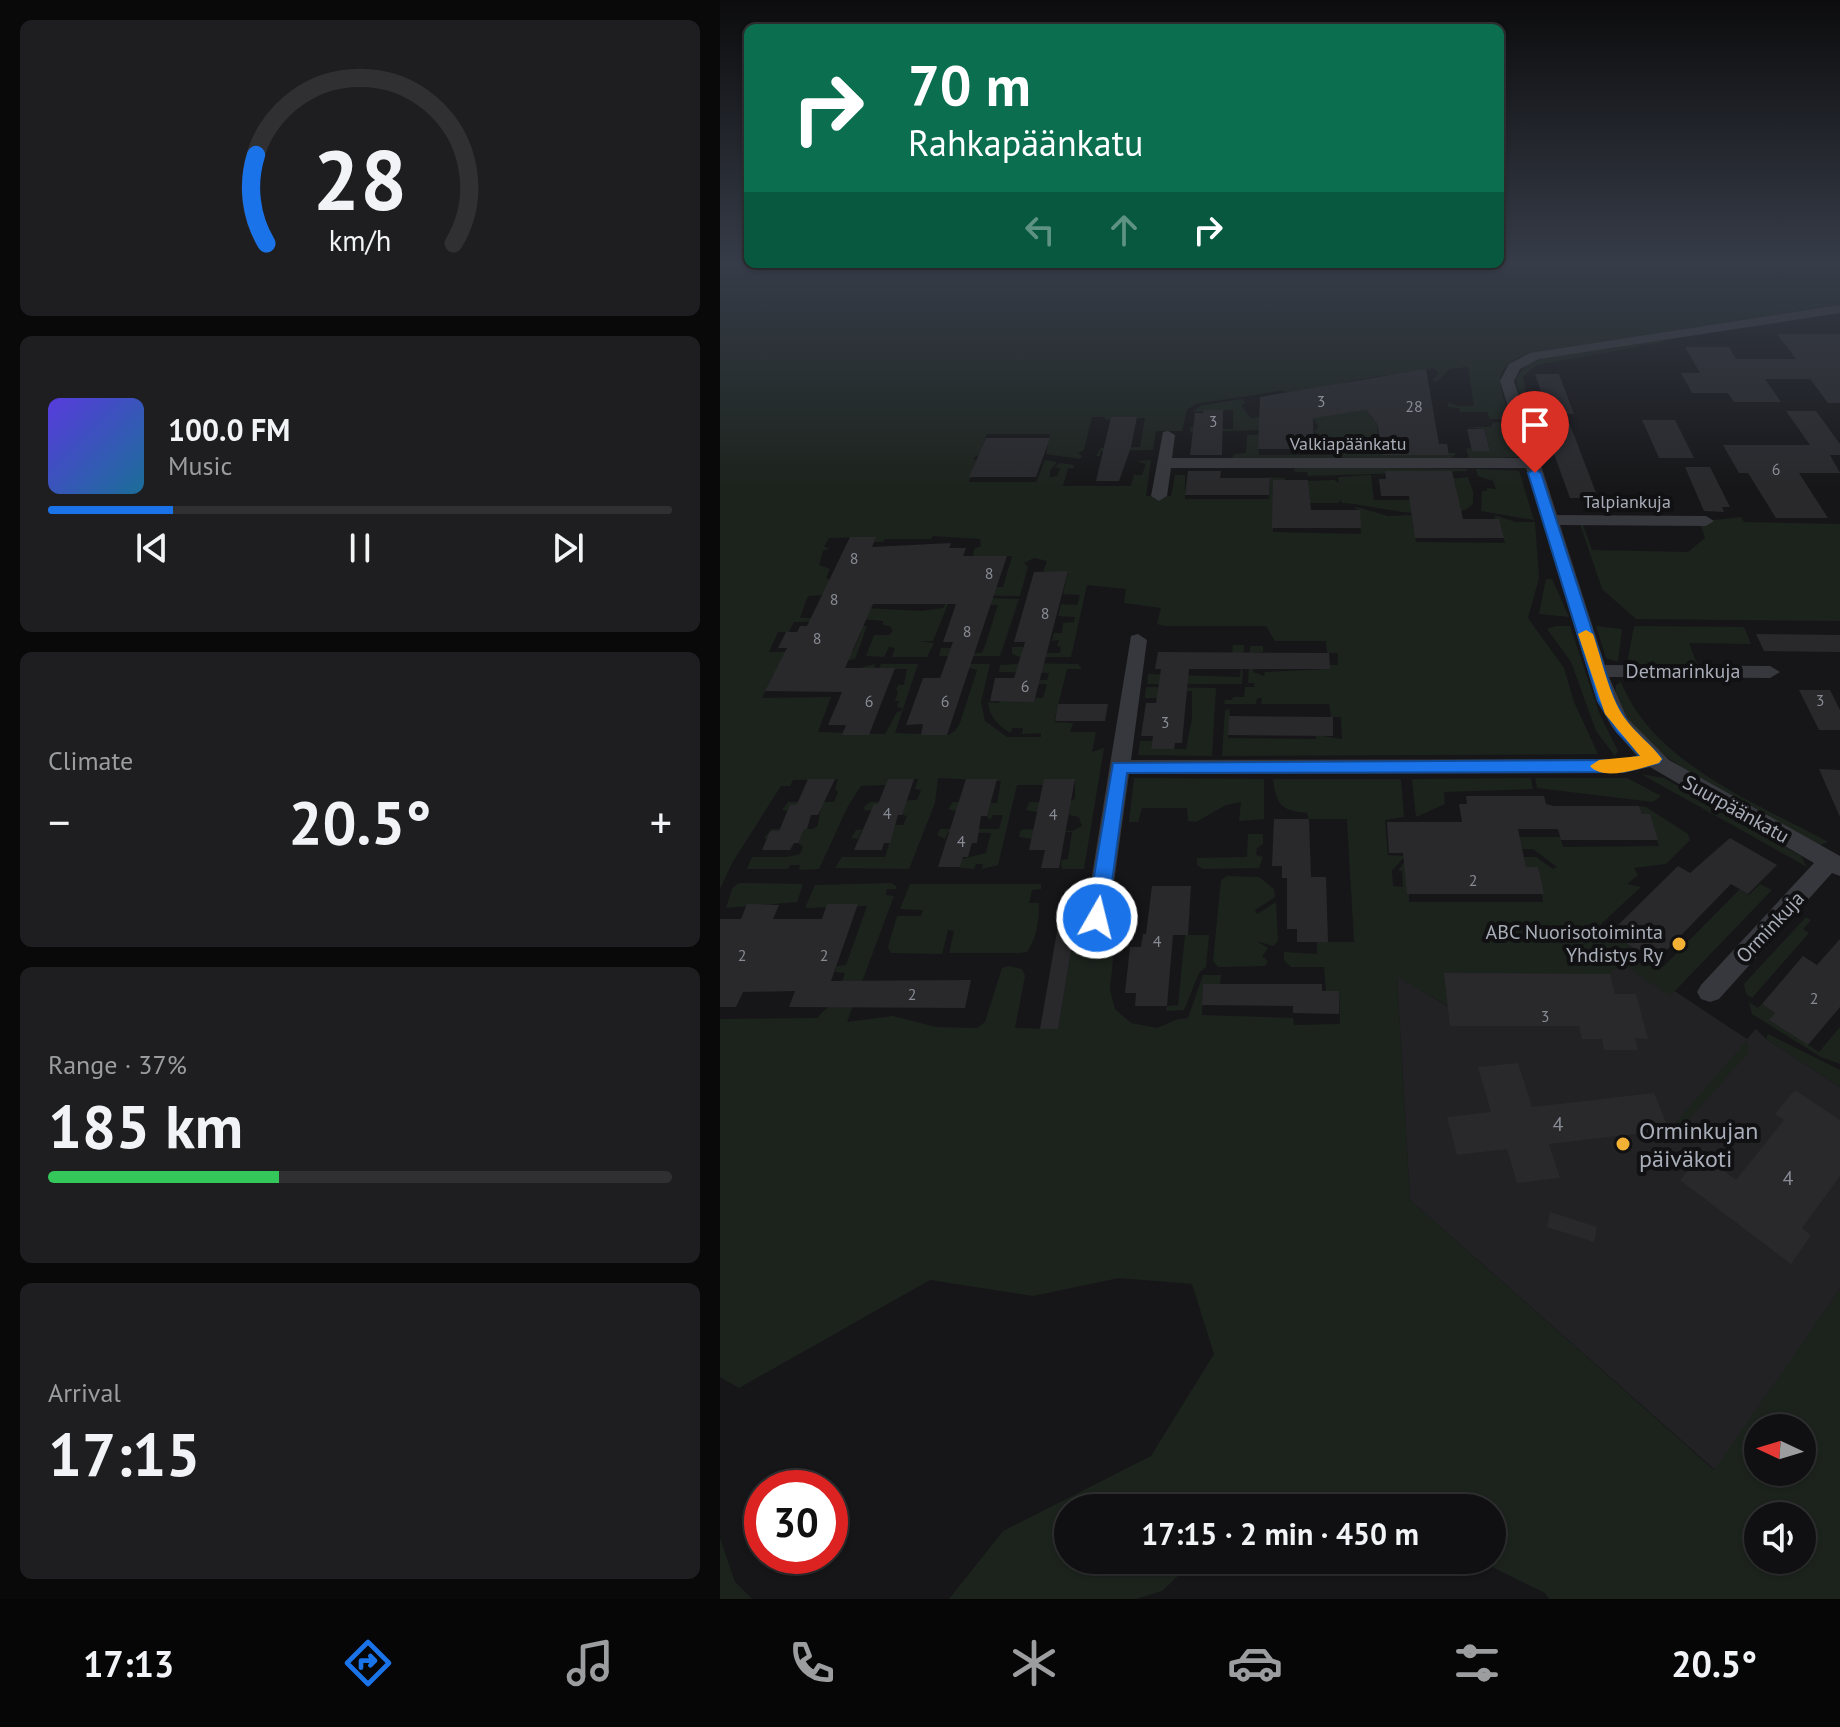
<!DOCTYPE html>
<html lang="en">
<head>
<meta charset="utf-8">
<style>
  :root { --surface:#101012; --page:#1e1e20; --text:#f1f3f6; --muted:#9c9d9f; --line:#303032; --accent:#1a73e8 }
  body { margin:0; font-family:"PT Sans",sans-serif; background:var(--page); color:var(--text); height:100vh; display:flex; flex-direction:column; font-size:30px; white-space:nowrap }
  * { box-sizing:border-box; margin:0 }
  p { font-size:26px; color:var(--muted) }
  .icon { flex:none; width:44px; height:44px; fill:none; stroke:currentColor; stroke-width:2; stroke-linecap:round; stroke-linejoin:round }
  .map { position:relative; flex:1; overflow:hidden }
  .side { display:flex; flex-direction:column; gap:20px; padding:20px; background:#09090a; width:720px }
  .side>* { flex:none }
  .top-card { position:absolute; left:24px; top:24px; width:760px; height:244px; border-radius:12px; box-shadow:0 2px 6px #0004,0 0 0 2px var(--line); background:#0b6e4f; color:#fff; overflow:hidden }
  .needle { width:52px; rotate:274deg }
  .controls { position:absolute; left:1024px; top:1414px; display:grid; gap:16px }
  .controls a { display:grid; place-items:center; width:72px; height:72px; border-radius:50%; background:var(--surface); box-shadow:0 2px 6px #0004,0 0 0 2px var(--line); font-size:40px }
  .speed { position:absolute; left:24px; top:1470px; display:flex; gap:16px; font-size:40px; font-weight:700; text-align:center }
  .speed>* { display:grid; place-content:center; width:104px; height:104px; border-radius:50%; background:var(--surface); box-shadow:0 2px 6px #0004,0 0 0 2px var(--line); line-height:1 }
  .speed .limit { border:12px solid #d22; background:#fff; color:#111 }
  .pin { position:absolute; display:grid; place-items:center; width:68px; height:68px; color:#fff; margin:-82px -34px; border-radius:50% 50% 50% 0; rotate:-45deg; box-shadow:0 0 8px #0007 }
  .pin .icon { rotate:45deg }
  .me { position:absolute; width:88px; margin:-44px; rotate:8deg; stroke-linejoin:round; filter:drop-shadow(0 0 6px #0008) }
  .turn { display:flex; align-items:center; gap:28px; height:168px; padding:0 32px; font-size:36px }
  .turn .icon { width:104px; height:104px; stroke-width:2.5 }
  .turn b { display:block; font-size:56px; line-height:68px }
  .lanes { display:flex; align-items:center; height:76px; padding:0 32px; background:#0003; justify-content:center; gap:40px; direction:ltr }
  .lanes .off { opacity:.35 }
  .big { font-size:60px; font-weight:800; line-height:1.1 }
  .side .tile { flex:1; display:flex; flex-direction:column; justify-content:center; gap:12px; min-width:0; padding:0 28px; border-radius:12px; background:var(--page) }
  .side .dial { align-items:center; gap:0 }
  .dial svg { height:208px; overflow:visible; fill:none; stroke:var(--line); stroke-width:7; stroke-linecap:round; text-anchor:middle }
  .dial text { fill:var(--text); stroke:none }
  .song { display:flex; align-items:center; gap:24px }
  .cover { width:96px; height:96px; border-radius:12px; background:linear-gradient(135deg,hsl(250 70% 55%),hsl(200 70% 35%)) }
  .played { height:8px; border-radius:4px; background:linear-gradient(90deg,var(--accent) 20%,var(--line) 20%) }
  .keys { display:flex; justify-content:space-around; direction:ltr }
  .heat { display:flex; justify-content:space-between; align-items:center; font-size:44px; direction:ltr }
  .charge { height:12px; border-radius:6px; background:linear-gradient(90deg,#34c759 37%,var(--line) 0) }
  .trip { position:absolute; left:334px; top:1494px; width:452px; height:80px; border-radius:40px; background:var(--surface); box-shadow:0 2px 6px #0004,0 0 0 2px var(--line); font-weight:800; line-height:80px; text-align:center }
  .dock { display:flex; height:128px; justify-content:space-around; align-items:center; background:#060607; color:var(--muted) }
  .dock .icon { width:56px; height:56px }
  .dock .on { color:var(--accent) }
  .dock b { font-size:36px; color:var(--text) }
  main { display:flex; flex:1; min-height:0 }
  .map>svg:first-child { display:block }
  .built { fill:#222225 }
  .green { fill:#1c231d; fill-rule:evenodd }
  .building { fill:#29292c }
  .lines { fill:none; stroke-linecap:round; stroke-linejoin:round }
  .minor { fill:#37383d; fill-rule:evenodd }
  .route { fill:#1a73e8; stroke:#114b97; stroke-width:2 }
  .slow { fill:#f59e0b }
  .poi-dot { fill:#f2b134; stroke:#111113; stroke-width:3 }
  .labels { text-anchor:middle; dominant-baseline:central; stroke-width:8; stroke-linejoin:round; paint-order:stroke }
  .number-label { font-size:16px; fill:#888b94 }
  .far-street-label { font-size:18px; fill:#a8adb8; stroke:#111113 }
  .street-label { font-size:20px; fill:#a8adb8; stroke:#111113 }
  .poi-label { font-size:20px; fill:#a8adb8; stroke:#111113; text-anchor:end }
  .near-number-label { font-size:20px; fill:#888b94 }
  .near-poi-label { font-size:24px; fill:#a8adb8; stroke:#111113; text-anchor:start }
</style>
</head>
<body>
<main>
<section class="side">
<div class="tile dial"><svg viewBox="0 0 100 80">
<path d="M14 69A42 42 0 1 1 86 69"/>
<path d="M14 69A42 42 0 0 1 10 35" stroke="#1a73e8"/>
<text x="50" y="56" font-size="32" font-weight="700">28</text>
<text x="50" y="72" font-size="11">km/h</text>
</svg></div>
<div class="tile">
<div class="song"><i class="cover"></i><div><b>100.0 FM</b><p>Music</p></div></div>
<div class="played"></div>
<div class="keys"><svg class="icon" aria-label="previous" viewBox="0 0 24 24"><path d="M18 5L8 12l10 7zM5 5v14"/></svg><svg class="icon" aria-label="pause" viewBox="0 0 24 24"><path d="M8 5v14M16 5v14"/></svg><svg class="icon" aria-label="next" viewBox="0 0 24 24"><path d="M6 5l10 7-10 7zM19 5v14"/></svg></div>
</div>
<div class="tile"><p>Climate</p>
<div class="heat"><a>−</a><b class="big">20.5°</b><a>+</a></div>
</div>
<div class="tile"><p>Range · 37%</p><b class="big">185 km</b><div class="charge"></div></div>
<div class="tile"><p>Arrival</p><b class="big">17:15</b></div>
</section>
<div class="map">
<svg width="1120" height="1599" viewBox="0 0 1120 1599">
  <rect width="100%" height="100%" fill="#161618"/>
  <!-- built -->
  <path class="built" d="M841,916L1027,1039L1036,1029L1046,1039L1120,1087V1289L995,1470L690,1200L677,976L727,1006L724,973Z"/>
  <!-- green -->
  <path class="green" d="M0,264H1120V304L801,356C765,374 786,392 789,419H770L767,412H740L739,408L728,407V402L738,406H754L748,367L729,369L717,382L712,380L719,374L714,368L673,375L672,381L666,375L624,382L653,419L665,417L678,424H657L658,439L691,452L737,453L731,458H624C613,450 606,437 594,432L598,426L591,416L631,412L607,386L574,393L560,391L476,404L467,410L462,431H436L433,450L381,451L380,456H376L381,448L420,447L425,418L385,420V417H372L364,450L358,453L362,456L360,459L326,454L330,434H267L259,455L253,458L256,461L249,482H316L325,460L337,462L330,471V477L337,476L340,468L334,467L340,463L354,465V468H348L343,486H411L414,475H422L426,464L417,461L431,460L426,496H451L455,475H465V499H549L550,478L545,477L565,478L566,499L553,503V532L641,534L639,510L634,508L637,507L668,516L692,515L696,542L785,543L779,520L775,519L774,515L796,522H815L819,578L808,618L844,668L854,702L878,754L502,756L505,710L510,709L508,738L596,739V735L622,739L621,717H611L609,704H541L542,698H537L536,704H504L505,700H512L513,697H524L525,687H534V683H528L530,646H543V652L533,653V672L544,676L545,672L609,669L610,665H618V653H607L606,641H555L546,626H445L437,624L441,608L404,603L406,589L367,585L351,657H300L292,654V647H303L302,653H340L341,647L337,646L339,640L332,641L334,633H342L343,623L354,622L355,617L338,616L341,604L357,605L360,595L343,594L348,572H323L327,561L314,558L304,563L308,567L300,596L239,595L252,588L283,587L292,556H253L254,549L261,546L260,539L213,536L211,539H165L163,542H154L155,537L109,538L104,547L110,548L103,551L99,565L110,569L106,578L110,580L102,595L88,596L80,618H130L126,621L74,622L69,632H58L49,652L133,651L141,633L136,626H147L135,659L53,675L42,698L111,697L98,732L165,734L177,712L181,711L182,708L177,707L179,701H175L178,691L176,690L178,685H184L187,669H136L155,664L154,667L159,668L161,664H198L175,733L228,735L235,731L240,723L257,670L237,664H270L261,702L265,721L287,737H321V733L302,734L303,728H292L291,733C278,726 269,716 268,702L279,703L281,696L314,702L315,698H323L327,684H318L320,680H327L329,673L279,672L280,665L298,664V668L307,663L358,664L362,669H347L334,722L353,723L350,732H376L372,752L384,748L364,869H342L341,860L348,859L352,832H314L312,839L299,837L300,831L304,829L353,831L362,826L359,817L349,815L350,804L317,812L306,810L309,802L349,803L355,798V779L323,785H297L278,865L262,869L263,864H256L254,869L240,868L242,859L266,853L271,833L228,832L225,839L217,835L220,829H279L283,815H273L270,820L267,816L270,805L236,811L228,809L233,802L277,803L281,781L218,778L215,803L189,869L115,868L122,857H165L173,831H141L138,839L131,838L136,830L173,829L174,825H183L187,816L182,815L185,804L145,811L144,807L150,802L197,800L201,790L195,789L198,779H168L166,785L141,786L128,806L99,869L79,870L80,865H70L68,869H27L32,857H67L80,854L83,847L78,843L44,838L52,829H93L98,825L101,804L71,805L68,811L62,810L68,802H114L118,792L115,789L118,779L73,780L70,786H61L12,863L0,889Z
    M942,340L945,342L817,365L803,377L809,404H801L796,379L804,367L822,358Z
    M553,394L571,398L586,417L587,429L470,432V427L513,429V410L472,412L482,405L522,399L526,403L521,405L531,418L571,411L561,398L556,399Z
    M773,422L791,423L798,457L749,459L746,448L770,450L764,429L745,427H771Z
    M544,434L538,440L539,455H612L620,459L512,458L514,454L526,453L527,435Z
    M584,467L747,469V471L588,476L587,472H576L573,469Z
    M756,469L799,471L814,520L761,511L762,491H767V488L776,489L773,481L758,476Z
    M651,475L654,500H738L734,480L730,479L748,477L753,491V504C731,528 651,504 622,503L621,500L618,503H582L589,494L588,481L614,480L619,483L618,477Z
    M1021,517L1024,522L1120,524V621L916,619L882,589L860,524L863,525L872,550L968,552L985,538L980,524L986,521Z
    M826,579H832L849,617L819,614Z
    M235,587L213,641H198L214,643L207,657H172L175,648L169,647L164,657L146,656L154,635H169L173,631L170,626L163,625V621L142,619L145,608L202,611L223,608Z
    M238,597L299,599L280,656H219L221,648H231L230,653H262C269,637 272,621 278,605H246L244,610H234Z
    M836,626H850L880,715L898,751L895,756L876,731L851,662L827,629Z
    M876,626L902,629L898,662L886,658Z
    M914,626L1024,627L1031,644L969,643L977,664H907Z
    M513,645H524L522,684H427L428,674L520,677L522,653H512Z
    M901,682C934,764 1035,802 1108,842L1100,845C1056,821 886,744 896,685Z
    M426,687L496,688L492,756L418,755L420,741H432L431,749H466L472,719V691H439L437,698H425Z
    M921,774L944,778L1081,856L1087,867Z
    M414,778L544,779V819L519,821L521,802L506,805L476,822L468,821L467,808H422L418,822H409Z
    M811,778L813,789L724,792L725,804L696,817L692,779Z
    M815,778H907L941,796L933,802L817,788Z
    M553,779H681L684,817L665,820L668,855L685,856L672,871L673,886L683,887L682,871H678L688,856L689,902H823L818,867H806L804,857H816L833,869L837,867L813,849H739L735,822H742L743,829L768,837H840L843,847L939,846L930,815L922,814L919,806L926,807L968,834L970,840L946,864L914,868L918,875L907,884L921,887L880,925L889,932L896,926L908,934L902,941L943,967L1020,889L1029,895L1040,884L1052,890L950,996L901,963L890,974L724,973L728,1006L677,977L690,1200L994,1470L1120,1289V1599H829L825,1593L758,1560H772V1508H348V1560H475L442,1591L416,1599H229L283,1531L431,1456L494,1354L472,1284L399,1278L313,1296L210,1280L19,1388L0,1377V1019L97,1018L115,1000L125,973L115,972L117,966L126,965L147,906L85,908L95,885L171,883L176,886V889H167L166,895L174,896L127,1022L173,1016L216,1027L257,1028L265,1022L282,968L289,966L302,969L305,976L295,1028L338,1029L355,927L391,926L393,959L390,990L395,1009L411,1023L437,1028L458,1019L468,1018L483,975H501L500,984H483L482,1015L573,1018L574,1025L620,1024L619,991H606L604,967H571L564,960V952L597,954V942H634L627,819H589L587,813C561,811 556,804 553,779ZM1038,1428H1082V1472H1038ZM1038,1516H1082V1560H1038Z
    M528,834H543V844L537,848L536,855L543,857L539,868L483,869L477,865V858L527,857Z
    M507,876L539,877L554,889L555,897L535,910L537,914L556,902L558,941L553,946L537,941L548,948L542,956L548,961L545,966L498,967L493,961L501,880Z
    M17,884L21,883L83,884L77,902L6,908L12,889Z
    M190,884H321V889L312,890L309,903H319C319,921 317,937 307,952L300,953H229L234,931L228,930L222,954L171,953L168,947L177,916H201L203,910L180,909Z
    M1086,917L1091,920L1083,929L1089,933L1032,998L1026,994L1024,984Z
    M465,935H489L486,967L479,973L464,1010L446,1011L447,1006L458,1005Z
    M1029,1002L1038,1008L1042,1004L1055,1013L1050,1020L1099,1052L1120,1027V1064L1101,1057L1032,1014Z
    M1048,1034L1120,1070V1087L1046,1039Z
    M1027,1040L1029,1052L955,1135L949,1130Z
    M0,1538L15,1582L32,1599H0Z"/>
  <!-- building -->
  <path class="building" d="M1057,334H1120V403H1108L1090,379H1045L1061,402H1014L1008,393H972L961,373H980L965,347H1009L1016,359H1076Z
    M706,369L719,444H727L729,455H663L657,423L646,410L593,418L594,449H538L540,397Z
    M815,374H839L854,414H846L878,498H850L821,418H830Z
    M484,410H503L502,455H470L475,413H483Z
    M1066,411H1096L1120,444V455H1110L1120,473H1079L1108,518H1056L1028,473H1019L1003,445H1090Z
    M391,417H417L411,447L399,481H376Z
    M922,420H955L974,458H939Z
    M747,429H764L770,451H752Z
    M266,438H330L316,477H249Z
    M965,467H990L1010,507H1002L1004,512L984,511Z
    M468,471H501L500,478H550L549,495H465Z
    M665,471H732L743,519H779L784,538H695L689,496H661L659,479H666Z
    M553,480H588L591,510H640L641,528H552Z
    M130,537H156L152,547L231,543L229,548H246L243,556H287L227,735H201L203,724L186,725L203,678H220L233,642H223L236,604H153L125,668H175L149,735H122L126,725H108L122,692L45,691L67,648H58L66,632H77L80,626H87Z
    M348,571L314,702L270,701L275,678H294L305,642H294L314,572Z
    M1036,634L1120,635V652L1044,651Z
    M438,652L609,653L610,669H469L462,743H455L454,749H431L433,736H421L426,703H436L441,669H435Z
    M1079,690H1110L1120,710V730H1099Z
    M338,704H388L385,721H335Z
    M509,716L613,717V736L508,735Z
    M1099,769L1120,770V817Z
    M88,779H115L98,815H91L87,829H84L78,843H74L70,850H42L50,831H59L70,805L77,804Z
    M168,779H194L182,815H178L170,843H164L162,850H134L154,804H158Z
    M246,779H277L267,816H261L257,843H252L248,857H243L240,867H218Z
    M324,779H355L339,868H321L325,850H309Z
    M746,796H824L826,804L834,806H919L922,814H930L938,840H841L838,829H798L806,867H818L824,894H687L683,853H669L667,822H742L739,804H747Z
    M554,819H589L591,877H606L608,942H577V929H567V878H562V866H552Z
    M1010,838L1057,865L1028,894L1011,884L935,962L901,940L908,934L897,926L958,866L970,873Z
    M432,886H471L468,935H453L447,1006H415L416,993H405L410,947H421L423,934H426Z
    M27,904L59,905L53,919H102L107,904H138L111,981L251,980L245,1008L69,1007L75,991L23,992L16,1007H0V919H21Z
    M341,909H358L338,1029H320Z
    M1120,939V1007L1088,1045L1049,1020L1055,1013L1042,1004L1083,956L1097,965Z
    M724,973L890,974L895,994H916L928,1039L915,1038L918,1050H884L882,1039H862L859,1026H730Z
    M483,984H602V991H619V1014L573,1013V1006L482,1005Z
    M798,1063L812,1107L934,1093L949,1130L829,1144L840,1178L797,1183L787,1149L737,1155L727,1117L771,1112L758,1067Z
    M1075,1090L1120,1120V1176L1082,1228L1091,1235L1071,1264L960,1180L982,1154L1016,1180L1064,1120L1055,1114Z
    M830,1212L877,1227L874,1242L827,1227Z"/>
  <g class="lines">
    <!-- minor -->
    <path class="minor" d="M1120,305V313L819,359L800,369L794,381L837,515L986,516L994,521L986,526L840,525L885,665L1050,666L1060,672L1050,678L889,677L907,718L949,760L1120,856V876L1112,873L999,999L990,1002L981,999L977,992L981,985L1094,863L930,767L903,773L409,774L389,918L386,925L377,927L368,925L365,918L411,636L418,634L427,640L411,760L903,759L917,756L892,727L877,701L806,468H451L447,496L439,501L431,496L443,432L448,431L455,435L452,458H804L780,381L789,364L810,353Z"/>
  </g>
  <!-- sky -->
  <linearGradient id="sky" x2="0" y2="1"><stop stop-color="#0c0c0d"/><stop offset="0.54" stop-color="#363c48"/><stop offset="1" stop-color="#363c48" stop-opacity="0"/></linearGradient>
  <rect width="1120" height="488" fill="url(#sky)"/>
  <!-- route -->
  <path class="route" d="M815,469L821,473L895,701L909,725L939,755L942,759L939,763L903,772L407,773L387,918L385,923H370L367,918L393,763L903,760L920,756L897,732L878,701L808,473Z"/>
  <!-- slow -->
  <path class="slow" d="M866,630L873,634C882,660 889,695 904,717C915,733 931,744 942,759L939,763C921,768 884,782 870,766L879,760L920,756L885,714L858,634Z"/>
  <!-- markers -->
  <g class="poi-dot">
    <circle cx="959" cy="944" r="8"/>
    <circle cx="903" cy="1144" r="8"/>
  </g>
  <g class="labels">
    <!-- number labels -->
    <g class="number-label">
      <text x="601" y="401">3</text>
      <text x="694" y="406">28</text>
      <text x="493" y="421">3</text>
      <text x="1056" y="469">6</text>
      <text x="134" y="558">8</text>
      <text x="269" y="573">8</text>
      <text x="114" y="599">8</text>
      <text x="325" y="613">8</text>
      <text x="247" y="631">8</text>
      <text x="97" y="638">8</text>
      <text x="305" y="686">6</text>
      <text x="1100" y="700">3</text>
      <text x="149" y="701">6</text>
      <text x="225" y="701">6</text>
      <text x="445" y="722">3</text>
      <text x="167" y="813">4</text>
      <text x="333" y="814">4</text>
      <text x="241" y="841">4</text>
      <text x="753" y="880">2</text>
      <text x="437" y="941">4</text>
      <text x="22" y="955">2</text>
      <text x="104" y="955">2</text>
      <text x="192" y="994">2</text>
      <text x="1094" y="998">2</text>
      <text x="825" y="1016">3</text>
    </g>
    <!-- far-street labels -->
    <g class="far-street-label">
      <text x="628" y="443">Valkiapäänkatu</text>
      <text x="907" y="501">Talpiankuja</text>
    </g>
    <!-- street labels -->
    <g class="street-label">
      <text x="963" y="671">Detmarinkuja</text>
      <text transform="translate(1016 809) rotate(29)">Suurpäänkatu</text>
      <text transform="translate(1050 927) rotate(-47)">Orminkuja</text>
    </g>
    <!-- poi labels -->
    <g class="poi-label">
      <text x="943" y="932">ABC Nuorisotoiminta<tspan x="943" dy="23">Yhdistys Ry</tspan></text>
    </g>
    <!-- near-number labels -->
    <g class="near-number-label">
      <text x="838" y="1124">4</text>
      <text x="1068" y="1178">4</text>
    </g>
    <!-- near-poi labels -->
    <g class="near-poi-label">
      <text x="919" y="1130">Orminkujan<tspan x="919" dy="28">päiväkoti</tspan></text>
    </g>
  </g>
</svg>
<div class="controls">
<a><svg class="needle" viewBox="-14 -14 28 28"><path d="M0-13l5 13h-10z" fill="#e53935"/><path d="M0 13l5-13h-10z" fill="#9c9d9f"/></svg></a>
<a><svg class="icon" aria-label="sound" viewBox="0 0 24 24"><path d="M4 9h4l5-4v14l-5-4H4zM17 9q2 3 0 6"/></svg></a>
</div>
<div class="speed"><div class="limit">30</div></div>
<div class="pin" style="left:815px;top:473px;background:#d93025"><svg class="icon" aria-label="arrive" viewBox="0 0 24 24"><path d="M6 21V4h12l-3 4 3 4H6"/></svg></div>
<svg class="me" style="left:377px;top:918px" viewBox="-20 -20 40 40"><circle r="17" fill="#1a73e8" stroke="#fff" stroke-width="3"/><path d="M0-11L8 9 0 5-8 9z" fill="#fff"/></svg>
<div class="trip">17:15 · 2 min · 450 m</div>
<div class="top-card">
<div class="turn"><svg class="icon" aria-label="right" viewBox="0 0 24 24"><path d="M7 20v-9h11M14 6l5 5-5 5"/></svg><div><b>70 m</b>Rahkapäänkatu</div></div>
<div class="lanes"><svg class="icon off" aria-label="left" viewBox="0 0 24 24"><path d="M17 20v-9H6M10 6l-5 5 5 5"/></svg><svg class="icon off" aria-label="ahead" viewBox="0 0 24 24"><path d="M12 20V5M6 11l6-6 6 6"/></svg><svg class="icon" aria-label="right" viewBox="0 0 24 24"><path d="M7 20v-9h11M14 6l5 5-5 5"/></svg></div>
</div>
</div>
</main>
<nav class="dock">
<b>17:13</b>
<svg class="icon on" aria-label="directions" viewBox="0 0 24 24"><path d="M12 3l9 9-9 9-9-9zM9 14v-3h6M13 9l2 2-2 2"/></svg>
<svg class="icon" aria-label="music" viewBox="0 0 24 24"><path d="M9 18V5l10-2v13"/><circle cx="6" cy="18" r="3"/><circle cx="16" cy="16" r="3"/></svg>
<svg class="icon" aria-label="phone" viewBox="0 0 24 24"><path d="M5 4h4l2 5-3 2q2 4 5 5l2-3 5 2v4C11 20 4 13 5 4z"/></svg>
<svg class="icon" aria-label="climate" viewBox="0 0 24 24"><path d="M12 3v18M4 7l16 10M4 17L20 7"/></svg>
<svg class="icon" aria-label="car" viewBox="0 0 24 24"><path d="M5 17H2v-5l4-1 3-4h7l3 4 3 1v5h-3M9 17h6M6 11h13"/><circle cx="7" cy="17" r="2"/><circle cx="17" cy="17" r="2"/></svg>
<svg class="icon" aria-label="filters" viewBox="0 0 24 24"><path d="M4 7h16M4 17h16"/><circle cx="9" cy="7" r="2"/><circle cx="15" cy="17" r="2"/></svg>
<b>20.5°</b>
</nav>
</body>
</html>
